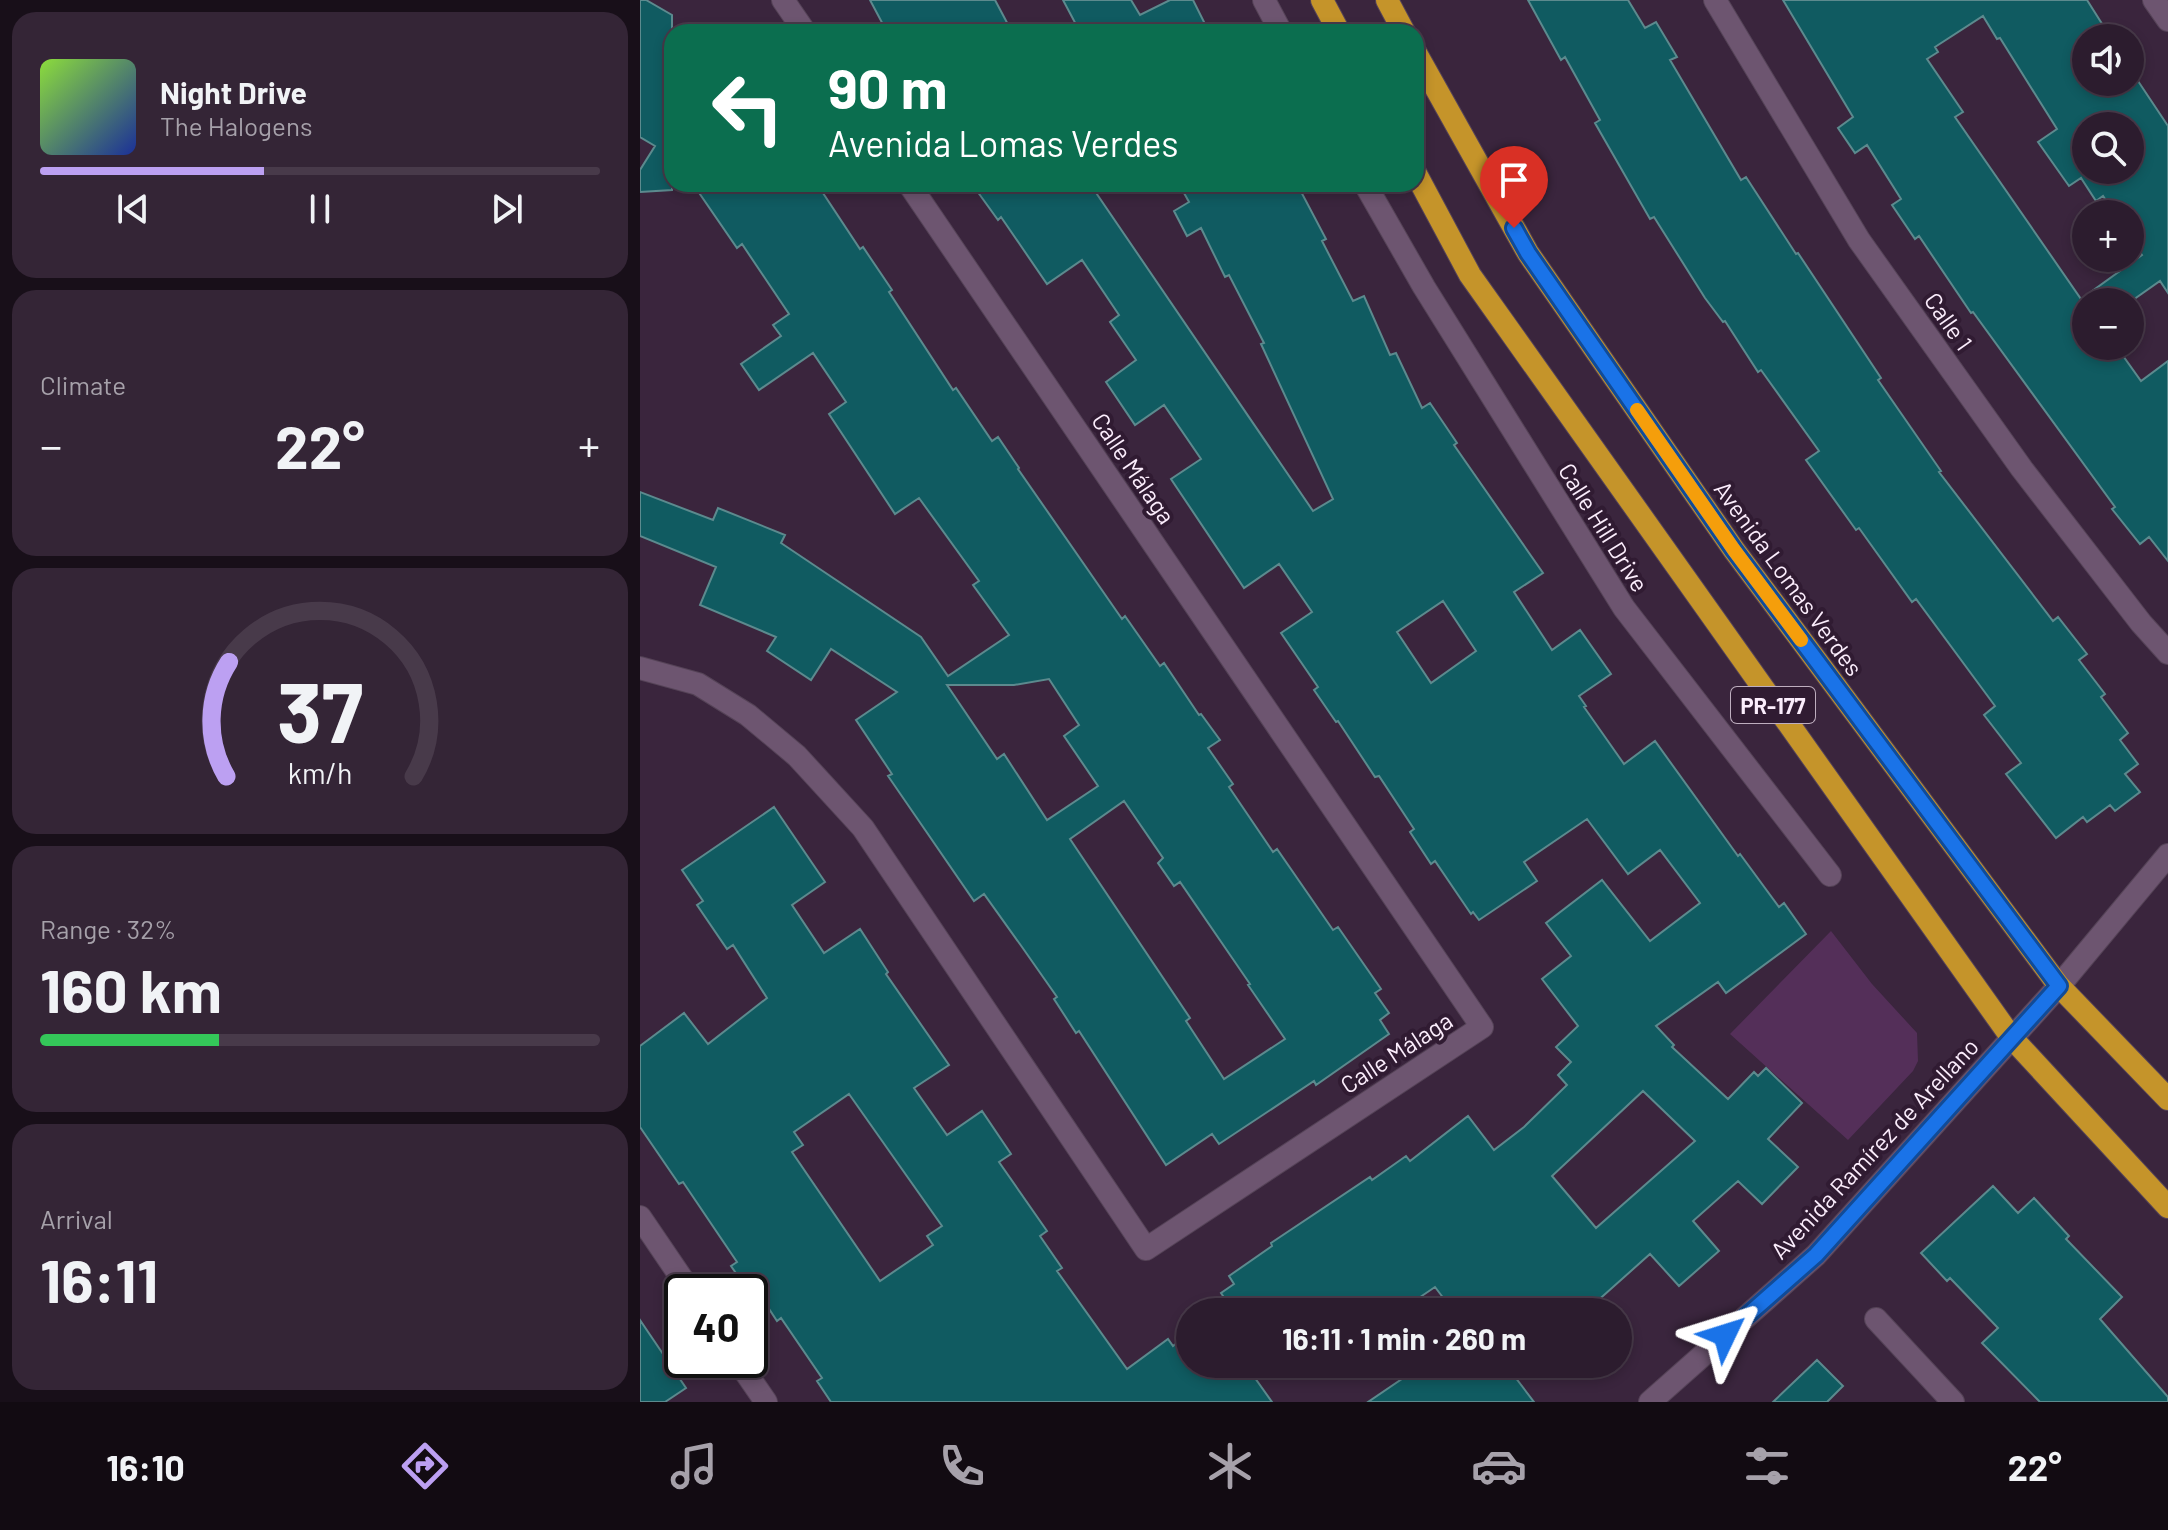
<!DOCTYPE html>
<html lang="en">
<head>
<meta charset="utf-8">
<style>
  :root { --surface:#2c1c2e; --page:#342536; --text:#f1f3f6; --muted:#a6a1aa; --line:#483a4a; --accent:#bca0f2 }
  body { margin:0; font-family:Barlow,sans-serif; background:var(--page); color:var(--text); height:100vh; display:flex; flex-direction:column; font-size:30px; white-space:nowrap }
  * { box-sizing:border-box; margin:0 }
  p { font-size:26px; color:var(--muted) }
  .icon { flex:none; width:44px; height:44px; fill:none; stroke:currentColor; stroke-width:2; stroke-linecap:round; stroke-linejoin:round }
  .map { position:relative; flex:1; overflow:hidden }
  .side { display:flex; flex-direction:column; gap:12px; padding:12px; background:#180f19; width:640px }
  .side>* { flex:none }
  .hud { position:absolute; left:24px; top:24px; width:760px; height:168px; border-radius:24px; box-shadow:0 4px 12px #0003,0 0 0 2px var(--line); background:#0b6e4f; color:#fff; overflow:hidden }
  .controls { position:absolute; left:1432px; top:24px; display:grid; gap:16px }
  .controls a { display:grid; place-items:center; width:72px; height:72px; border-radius:50%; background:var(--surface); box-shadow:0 4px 12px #0003,0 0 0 2px var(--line); font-size:40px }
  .speed { position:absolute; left:24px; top:1274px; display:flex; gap:16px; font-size:40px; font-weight:700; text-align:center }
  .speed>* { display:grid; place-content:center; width:104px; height:104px; border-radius:50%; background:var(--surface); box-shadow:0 4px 12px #0003,0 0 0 2px var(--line); line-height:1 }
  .speed .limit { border:4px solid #111; border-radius:12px; background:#fff; color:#111 }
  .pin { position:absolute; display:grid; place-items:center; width:68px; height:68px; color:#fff; margin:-82px -34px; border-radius:50% 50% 50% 0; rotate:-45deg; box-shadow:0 0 8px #0007 }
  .pin .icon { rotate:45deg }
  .me { position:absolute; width:88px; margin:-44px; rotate:49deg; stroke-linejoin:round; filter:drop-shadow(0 0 6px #0008) }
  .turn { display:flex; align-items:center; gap:28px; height:168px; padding:0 32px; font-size:36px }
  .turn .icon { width:104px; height:104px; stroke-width:2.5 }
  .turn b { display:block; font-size:56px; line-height:68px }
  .big { font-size:60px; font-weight:700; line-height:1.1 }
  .side .widget { flex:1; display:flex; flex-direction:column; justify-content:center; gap:12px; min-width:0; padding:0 28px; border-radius:24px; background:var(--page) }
  .side .dial { align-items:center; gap:0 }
  .dial svg { height:208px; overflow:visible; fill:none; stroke:var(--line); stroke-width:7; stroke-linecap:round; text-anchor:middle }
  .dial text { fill:var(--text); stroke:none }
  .song { display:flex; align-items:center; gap:24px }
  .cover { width:96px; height:96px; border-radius:12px; background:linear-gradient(135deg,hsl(90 70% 55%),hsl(230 70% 35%)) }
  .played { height:8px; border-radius:4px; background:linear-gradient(90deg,var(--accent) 40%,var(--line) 40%) }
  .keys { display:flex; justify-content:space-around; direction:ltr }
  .heat { display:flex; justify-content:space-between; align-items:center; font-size:44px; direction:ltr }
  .charge { height:12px; border-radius:6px; background:linear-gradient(90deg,#34c759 32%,var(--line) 0) }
  .trip { position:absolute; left:536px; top:1298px; width:456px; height:80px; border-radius:40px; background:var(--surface); box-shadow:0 4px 12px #0003,0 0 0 2px var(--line); font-weight:700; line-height:80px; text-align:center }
  .menu { display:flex; height:128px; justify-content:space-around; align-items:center; background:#120b12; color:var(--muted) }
  .menu .icon { width:56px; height:56px }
  .menu .current { color:var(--accent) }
  .menu b { font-size:36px; color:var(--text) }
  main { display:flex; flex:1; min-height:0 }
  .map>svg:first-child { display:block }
  .green { fill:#542f59 }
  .building { fill:#105b61; stroke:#5c8a8e; stroke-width:2; fill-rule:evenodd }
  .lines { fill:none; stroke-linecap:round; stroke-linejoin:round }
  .minor-casing { stroke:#554357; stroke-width:24 }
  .tertiary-casing { stroke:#554357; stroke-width:24 }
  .trunk-casing { stroke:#554357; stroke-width:24 }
  .minor { stroke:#6d5570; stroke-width:22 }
  .tertiary { stroke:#6d5570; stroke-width:22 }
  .trunk { stroke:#c5942a; stroke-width:22 }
  .route-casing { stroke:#114b97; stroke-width:20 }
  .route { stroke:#1a73e8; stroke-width:14 }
  .slow { stroke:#f59e0b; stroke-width:14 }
  .labels { text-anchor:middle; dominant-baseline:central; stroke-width:8; stroke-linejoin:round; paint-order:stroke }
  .shield { fill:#301b32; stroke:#beaebf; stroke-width:2 }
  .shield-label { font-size:22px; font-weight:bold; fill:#fbedfc }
  .street-label { font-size:24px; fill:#fbedfc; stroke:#301b32 }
</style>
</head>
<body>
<main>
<section class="side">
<div class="widget">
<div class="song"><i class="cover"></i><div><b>Night Drive</b><p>The Halogens</p></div></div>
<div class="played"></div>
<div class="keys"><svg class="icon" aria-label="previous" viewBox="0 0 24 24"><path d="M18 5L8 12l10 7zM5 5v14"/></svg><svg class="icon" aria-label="pause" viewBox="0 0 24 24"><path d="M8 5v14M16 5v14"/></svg><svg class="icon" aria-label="next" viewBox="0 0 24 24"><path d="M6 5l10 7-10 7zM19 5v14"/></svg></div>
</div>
<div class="widget"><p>Climate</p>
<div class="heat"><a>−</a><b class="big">22°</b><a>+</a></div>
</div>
<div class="widget dial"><svg viewBox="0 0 100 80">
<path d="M14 69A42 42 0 1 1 86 69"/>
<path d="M14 69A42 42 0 0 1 15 25" stroke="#bca0f2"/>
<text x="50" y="56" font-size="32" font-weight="700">37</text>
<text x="50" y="72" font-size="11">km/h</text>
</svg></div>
<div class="widget"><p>Range · 32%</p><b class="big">160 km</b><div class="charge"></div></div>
<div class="widget"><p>Arrival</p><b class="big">16:11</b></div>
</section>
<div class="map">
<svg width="1528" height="1402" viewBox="0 0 1528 1402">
  <rect width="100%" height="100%" fill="#3a253d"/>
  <!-- green -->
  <path class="green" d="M1191,931L1232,984L1277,1033L1278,1061L1273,1071L1208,1140L1090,1034Z"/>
  <!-- building -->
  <path class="building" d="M0,0H6L32,15V190L0,192V170L15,146L0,137Z
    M230,0H355L372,32H247Z
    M423,0H491L500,15L530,0H553L569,32H440Z
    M888,0H988L1005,28L1016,22L1037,57L1030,60L1101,180L1106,177L1156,254L1158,253L1241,378L1238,380L1301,471L1299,472L1413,621L1418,617L1447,654L1439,660L1465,694L1461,697L1488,733L1480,740L1498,764L1485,774L1500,792L1475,811L1470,805L1447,822L1443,817L1416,838L1366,774L1381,763L1344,715L1355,706L1276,599L1272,602L1219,528L1216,530L1166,460L1179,451L1121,370L1118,372L1085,321L1083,322L1065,298L1014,217L1010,219L955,123L960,120L925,57L921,60Z
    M1143,0H1447L1471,38H1446V82H1490V69L1528,126V293L1520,281L1490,302H1446V346H1476L1501,381L1528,361V561L1509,537L1500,544L1472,509L1475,507L1333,312L1331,313L1279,236L1275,239L1252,205L1261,199L1227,145L1215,153L1198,128L1213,117ZM1343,16L1357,39L1360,38L1417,129L1398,142L1429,186L1441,178L1456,201L1463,196L1475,214H1490V239L1502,255L1441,299L1315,117L1323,112L1287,59L1298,52L1295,47ZM1446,126H1490V170H1446Z
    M53,184H177L220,249L223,247L252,290L249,292L313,390L316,388L352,441L358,437L379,468L378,469L482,619L485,616L520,666L524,663L559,715L561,714L580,740L568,748L593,784L589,787L633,852L637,849L693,930L698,927L741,989L735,993L749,1013L740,1020L749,1034L676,1085L674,1081L579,1144L572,1134L526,1165L439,1031L436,1033L414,999L417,997L382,947L344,894L334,901L248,776L252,774L216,720L257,692L191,649L171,680L127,651L136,637L60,605L76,567L0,536V492L73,520L78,508L145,535L141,543L281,637L308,676L369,635L333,585L339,581L279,498L255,514L189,414L206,402L173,353L119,390L101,364L141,336L133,325L149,314L102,244L97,248ZM409,679L439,725L424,736L458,786L407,820L364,754L357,759L307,685H374ZM484,801L523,858L518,863L534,886L540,882L610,984L608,985L645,1039L584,1079L546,1021L550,1018L430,839Z
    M332,184H450L673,511L693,499L621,344L624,343L589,275L585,277L561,228L547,236L534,211L549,202L539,184H657L686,239L682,241L713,301L724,296L750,355L756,353L782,408L790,403L817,443L814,445L903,573L874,592L912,650L940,630L971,674L939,696L946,706L944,707L984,764L1015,741L1098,856L1100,854L1139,907L1144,903L1166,934L1086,993L1078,982L1016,1026L1034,1045L1032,1047L1088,1099L1114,1072L1118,1076L1126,1068L1162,1103L1128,1139L1158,1167L1122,1204L1098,1181L1053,1221L1079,1251L1039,1286L1010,1254L945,1312H814L795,1287L758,1312H594L581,1293L594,1284L589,1276L632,1246L631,1243L730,1177L732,1180L766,1156L770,1161L828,1116L854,1150L884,1127L927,1085L918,1075L931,1062L916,1047L938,1026L902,979L931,956L906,923L962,880L1010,941L1060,903L1020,850L988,874L947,819L884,862L897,881L839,920L833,912L831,914L795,861L791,864L770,832L774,829L739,776L735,777L698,721L696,722L674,690L678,687L641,633L672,612L639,564L604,588L531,479L561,459L524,405L495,425L466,382L496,360L470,322L479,315L442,260L407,284L361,217L358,220ZM803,601L836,651L791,683L757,632ZM1003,1091L1055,1141L956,1228L912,1176Z
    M134,807L185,882L152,905L184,953L220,929L248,972L246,974L309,1065L274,1088L307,1135L342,1111L371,1154L359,1162L407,1231L400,1236L422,1268L417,1271L487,1369L528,1339L533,1346L541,1340L550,1353V1364H605L632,1402H191L177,1381L182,1378L141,1318L137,1321L116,1289L109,1292L91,1266L97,1262L43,1182L39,1184L0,1127V1046L44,1013L68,1044L127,998L93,945L87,949L57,905L63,901L42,870ZM209,1094L302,1226L287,1236L293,1245L240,1281L152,1152L163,1145L154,1132Z
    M1353,1186L1378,1213L1394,1198L1429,1236L1426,1239L1482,1297L1460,1319L1528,1397V1402H1400L1342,1343L1358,1328L1310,1278L1307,1281L1281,1253Z
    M0,1320L46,1388L25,1402H0Z
    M1177,1360L1203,1386L1187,1402H1133Z
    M784,1364H876L869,1369L894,1402H728Z"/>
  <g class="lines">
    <defs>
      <path id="minor" d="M143,0L165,32
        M624,0L641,32
        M1075,0L1219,240L1382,469L1501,623L1528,653
        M1514,0L1528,20
        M725,184L784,287L984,608L1190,875
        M0,668L58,684L108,715L157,756L223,828L506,1249L842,1027L269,184
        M0,1217L51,1292
        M1236,1319L1313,1402
        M97,1360L126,1402"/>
      <path id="tertiary" d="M1010,1402L1176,1255L1419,986L1528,855"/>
      <path id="trunk" d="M682,0L699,32
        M747,0L764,32
        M776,53L888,253L1094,550L1419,986L1528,1099
        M776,174L830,275L1371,1037L1528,1207"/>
    </defs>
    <!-- minor casing -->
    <use href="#minor" class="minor-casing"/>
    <!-- tertiary casing -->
    <use href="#tertiary" class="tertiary-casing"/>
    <!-- trunk casing -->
    <use href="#trunk" class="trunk-casing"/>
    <!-- minor -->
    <use href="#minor" class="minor"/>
    <!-- tertiary -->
    <use href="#tertiary" class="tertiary"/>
    <!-- trunk -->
    <use href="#trunk" class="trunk"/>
  </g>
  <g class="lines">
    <defs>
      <path id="route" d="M874,228L888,253L1094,550L1419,986L1176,1255L1085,1335"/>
    </defs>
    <!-- route casing -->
    <use href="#route" class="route-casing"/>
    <!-- route -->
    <use href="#route" class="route"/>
    <!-- slow -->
    <path class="slow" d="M997,410L1094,550L1161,640"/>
  </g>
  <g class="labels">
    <!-- shield labels -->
    <rect class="shield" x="1091" y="687" width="84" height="36" rx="6"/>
    <g class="shield-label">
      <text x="1133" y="705">PR-177</text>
    </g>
    <!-- street labels -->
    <g class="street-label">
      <text transform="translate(1309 321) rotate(55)">Calle 1</text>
      <text transform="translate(494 468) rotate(56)">Calle Málaga</text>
      <text transform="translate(964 527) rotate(58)">Calle Hill Drive</text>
      <text transform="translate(1149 578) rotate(54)">Avenida Lomas Verdes</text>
      <text transform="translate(756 1052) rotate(-33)">Calle Málaga</text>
      <text transform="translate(1234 1148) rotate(-47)">Avenida Ramírez de Arellano</text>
    </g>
  </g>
</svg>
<div class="controls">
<a><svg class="icon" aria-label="sound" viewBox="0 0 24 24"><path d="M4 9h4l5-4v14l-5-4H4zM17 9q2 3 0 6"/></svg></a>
<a><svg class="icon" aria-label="search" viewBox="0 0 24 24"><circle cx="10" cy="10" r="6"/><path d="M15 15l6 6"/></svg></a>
<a>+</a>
<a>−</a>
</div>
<div class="speed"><div class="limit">40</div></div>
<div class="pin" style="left:874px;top:228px;background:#d93025"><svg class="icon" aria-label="arrive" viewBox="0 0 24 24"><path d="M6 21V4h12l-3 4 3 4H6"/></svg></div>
<svg class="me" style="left:1085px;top:1335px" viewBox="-20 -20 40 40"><path d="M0-17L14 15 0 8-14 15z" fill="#1a73e8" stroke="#fff" stroke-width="4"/></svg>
<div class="trip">16:11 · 1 min · 260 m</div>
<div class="hud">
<div class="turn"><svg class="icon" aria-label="left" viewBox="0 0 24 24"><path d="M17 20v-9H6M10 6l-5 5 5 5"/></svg><div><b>90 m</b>Avenida Lomas Verdes</div></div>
</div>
</div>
</main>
<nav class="menu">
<b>16:10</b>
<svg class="icon current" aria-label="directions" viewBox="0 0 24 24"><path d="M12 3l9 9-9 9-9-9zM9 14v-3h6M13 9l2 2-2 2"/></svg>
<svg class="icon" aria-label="music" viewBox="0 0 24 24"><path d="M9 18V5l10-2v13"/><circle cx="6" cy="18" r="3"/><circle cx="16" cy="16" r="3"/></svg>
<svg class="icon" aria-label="phone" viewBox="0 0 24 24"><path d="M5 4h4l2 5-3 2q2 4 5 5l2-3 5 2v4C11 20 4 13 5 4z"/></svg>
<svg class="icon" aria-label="climate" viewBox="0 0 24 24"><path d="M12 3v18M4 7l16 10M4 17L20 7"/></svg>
<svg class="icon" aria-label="car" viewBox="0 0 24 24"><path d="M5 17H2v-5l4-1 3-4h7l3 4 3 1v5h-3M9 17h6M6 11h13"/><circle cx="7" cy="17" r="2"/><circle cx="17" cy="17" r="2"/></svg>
<svg class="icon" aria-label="filters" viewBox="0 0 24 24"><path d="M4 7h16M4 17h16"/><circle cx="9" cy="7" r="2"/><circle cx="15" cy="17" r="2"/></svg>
<b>22°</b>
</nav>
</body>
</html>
